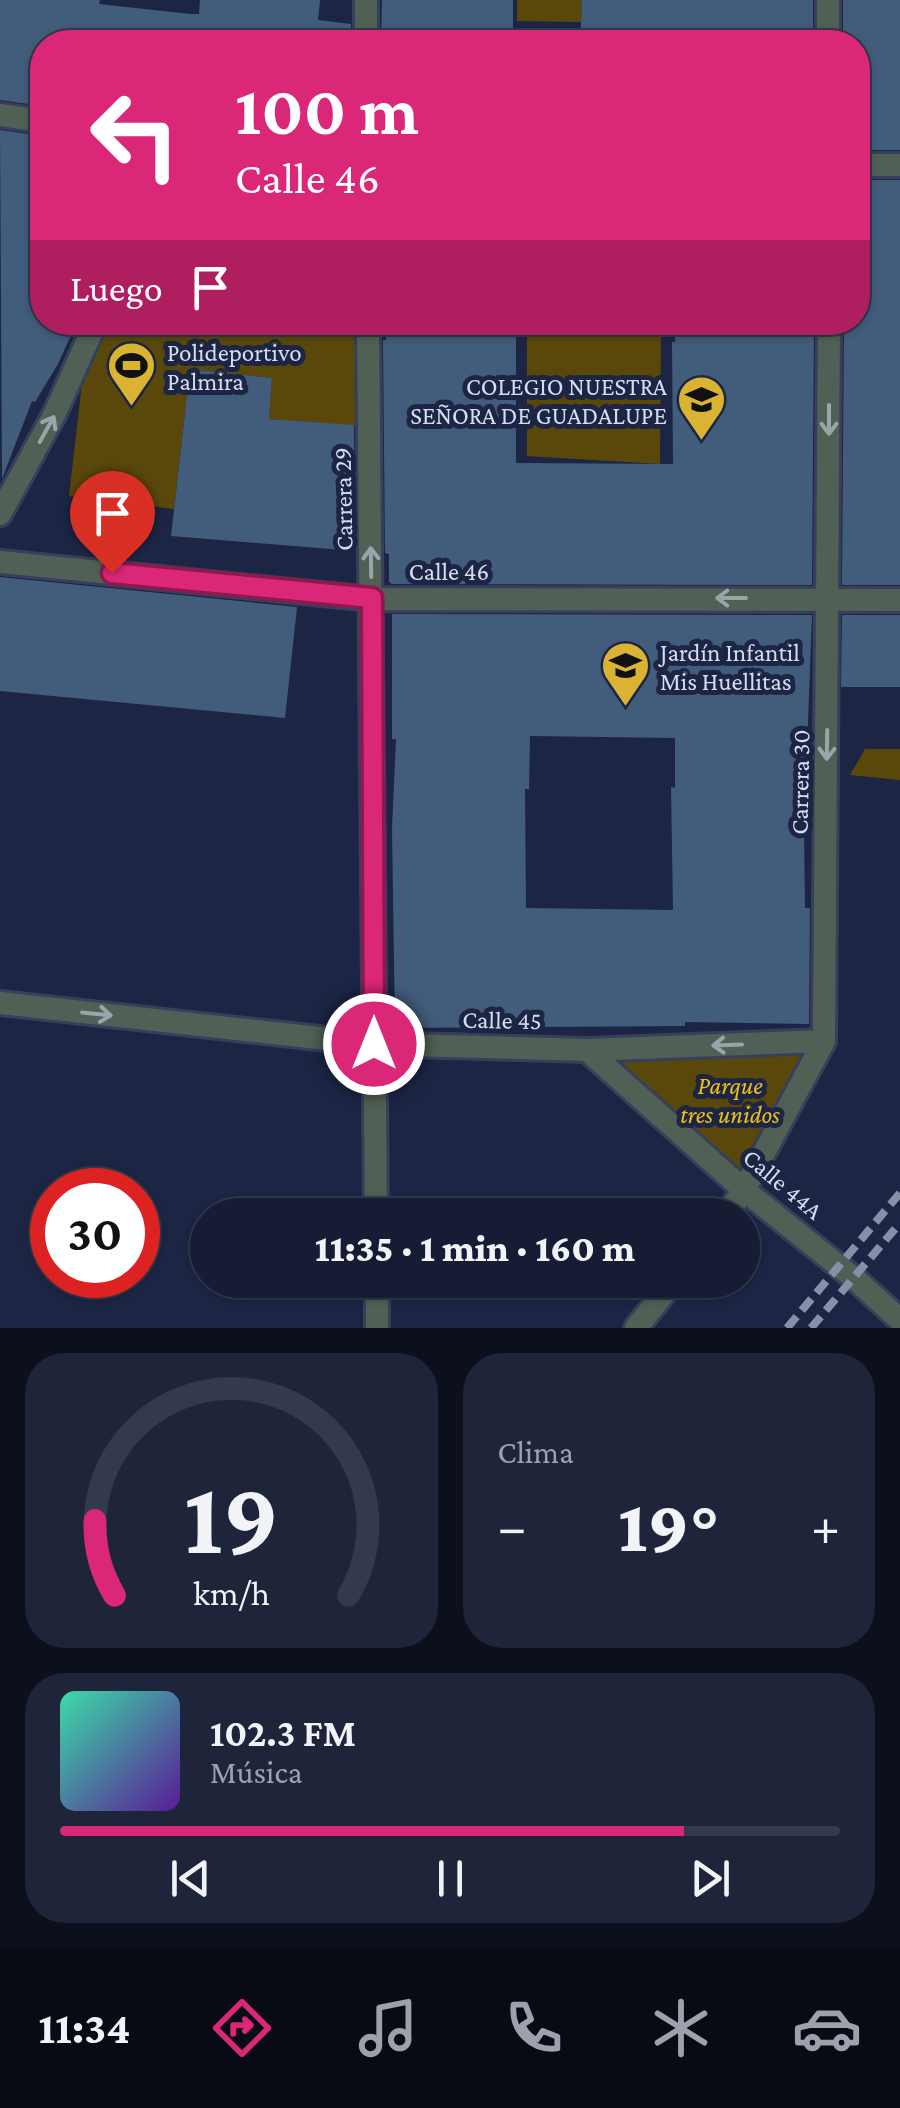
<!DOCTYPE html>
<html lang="es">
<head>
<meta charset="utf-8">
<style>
  :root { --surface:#151c33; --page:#1e253b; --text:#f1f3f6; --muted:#9da1ac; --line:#343a4e; --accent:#db2777 }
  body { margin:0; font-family:"Crimson Pro",serif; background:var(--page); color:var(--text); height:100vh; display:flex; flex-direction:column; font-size:38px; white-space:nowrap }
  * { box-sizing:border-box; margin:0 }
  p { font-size:32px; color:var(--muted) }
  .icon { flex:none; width:55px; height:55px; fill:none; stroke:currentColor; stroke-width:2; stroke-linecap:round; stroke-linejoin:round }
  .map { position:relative; height:1328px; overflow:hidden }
  .sheet { display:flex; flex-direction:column; gap:25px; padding:25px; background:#0c0f1c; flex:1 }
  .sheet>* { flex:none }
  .guide { position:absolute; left:30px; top:30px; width:840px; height:305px; border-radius:40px; box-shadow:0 2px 8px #0004,0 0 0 2px var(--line); background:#db2777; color:#fff; overflow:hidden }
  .speed { position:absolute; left:30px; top:1168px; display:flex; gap:20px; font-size:50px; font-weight:700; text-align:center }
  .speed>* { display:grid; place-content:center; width:130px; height:130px; border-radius:50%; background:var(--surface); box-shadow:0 2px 8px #0004,0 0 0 2px var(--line); line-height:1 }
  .speed .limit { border:15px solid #d22; background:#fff; color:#111 }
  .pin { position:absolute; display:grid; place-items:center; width:85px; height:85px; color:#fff; margin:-102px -42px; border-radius:50% 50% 50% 0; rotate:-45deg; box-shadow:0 0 10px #0007 }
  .pin .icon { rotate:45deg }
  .me { position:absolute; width:110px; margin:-55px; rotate:0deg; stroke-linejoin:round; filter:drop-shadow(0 0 8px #0008) }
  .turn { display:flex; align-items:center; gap:35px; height:210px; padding:0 40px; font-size:45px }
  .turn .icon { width:130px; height:130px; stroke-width:2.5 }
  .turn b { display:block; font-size:70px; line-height:85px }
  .then { display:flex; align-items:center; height:95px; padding:0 40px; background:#0003; gap:20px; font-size:38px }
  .big { font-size:75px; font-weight:800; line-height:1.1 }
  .sheet .widget { flex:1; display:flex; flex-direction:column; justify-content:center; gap:15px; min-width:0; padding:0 35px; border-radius:40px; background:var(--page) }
  .sheet .dial { align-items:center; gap:0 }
  .dial svg { height:260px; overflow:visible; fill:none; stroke:var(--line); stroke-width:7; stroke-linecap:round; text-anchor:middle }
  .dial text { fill:var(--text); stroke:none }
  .song { display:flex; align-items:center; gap:30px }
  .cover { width:120px; height:120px; border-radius:15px; background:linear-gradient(135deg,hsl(160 70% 55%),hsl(270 70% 35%)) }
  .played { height:10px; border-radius:5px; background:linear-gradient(90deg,var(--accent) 80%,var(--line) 80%) }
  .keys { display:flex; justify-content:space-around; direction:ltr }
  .heat { display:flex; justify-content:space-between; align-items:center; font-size:55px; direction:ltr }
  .sheet .tiles { flex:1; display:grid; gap:25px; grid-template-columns:1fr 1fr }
  .widget:last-child { grid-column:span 2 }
  .trip { position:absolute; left:190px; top:1198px; width:570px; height:100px; border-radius:50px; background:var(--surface); box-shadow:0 2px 8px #0004,0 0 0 2px var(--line); font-weight:800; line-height:100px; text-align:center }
  .menu { display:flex; height:160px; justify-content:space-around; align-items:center; background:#080b14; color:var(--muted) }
  .menu .icon { width:70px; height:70px }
  .menu .on { color:var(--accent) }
  .menu b { font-size:45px; color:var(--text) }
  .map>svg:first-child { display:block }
  .green { fill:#5a480a }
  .building { fill:#415d7b; fill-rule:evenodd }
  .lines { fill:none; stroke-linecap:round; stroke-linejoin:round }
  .minor-casing { stroke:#363f5c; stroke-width:28 }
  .minor { stroke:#516054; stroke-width:22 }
  .rail { stroke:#8890a9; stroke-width:8; stroke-dasharray:15 8; stroke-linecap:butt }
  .oneway { stroke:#9aa5ab }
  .route-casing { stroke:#8e194d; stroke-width:25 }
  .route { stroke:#db2777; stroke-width:18 }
  .labels { text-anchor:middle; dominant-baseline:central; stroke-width:10; stroke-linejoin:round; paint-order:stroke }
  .poi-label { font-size:25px; fill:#d6ddf2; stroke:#1c2544; text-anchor:start }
  .street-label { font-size:25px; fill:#d6ddf2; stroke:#1c2544 }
  .park-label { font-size:25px; font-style:italic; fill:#eec116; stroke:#1c2544 }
</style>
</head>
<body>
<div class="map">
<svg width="900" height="1328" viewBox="0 0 900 1328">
  <rect width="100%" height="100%" fill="#1c2544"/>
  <!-- green -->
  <path class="green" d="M517,0H582L581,22L517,21Z
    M99,323H361L359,426L269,419L272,378L190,369L174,509L69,496L85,357Z
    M527,323H661L660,464L527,456Z
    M865,749H900V780L850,775Z
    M811,1050L743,1177L607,1056Z"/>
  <!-- building -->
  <path class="building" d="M0,0H100L99,4L190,14H199L200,0H320L318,20L351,24V42H42V106L0,100Z
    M382,0H513V42H381Z
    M582,0H813V42H580Z
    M843,0H900V150H858V42H843Z
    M0,130L42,136V322H77L58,364L35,402L32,401L2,479Z
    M858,180H900V585H842L844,322H858Z
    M386,322H516V463L673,464L672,342H675V322H814L812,585L392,584L389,582V554L385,553L383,340H386Z
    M190,369L272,378L269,419L354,425L355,551L171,536Z
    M0,577L297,607L285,718L0,691Z
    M392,614L812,615L804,829L805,908H810L809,1024L685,1022V1026L395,1028L392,829L396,739H392ZM530,736L675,738V788L671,787L673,910L526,908L525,789H529Z
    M842,615H900V687H841Z"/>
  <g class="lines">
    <defs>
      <path id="minor" d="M828,0V42
        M366,42V0
        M0,115L42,121
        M858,165H900
        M368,322L376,1215
        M0,514L55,413L96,322
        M0,562L372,599L900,600
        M0,1003L374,1044L587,1050L824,1041
        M587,1050L744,1190L855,1279L900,1320
        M726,1215L744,1190L824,1041L829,322
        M377,1280V1328
        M636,1328L675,1280"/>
    </defs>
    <!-- minor casing -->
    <use href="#minor" class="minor-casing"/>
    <!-- minor -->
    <use href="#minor" class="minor"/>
    <!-- rail -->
    <path class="rail" d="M787,1328L900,1193
      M811,1328L900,1223"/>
  </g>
  <!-- one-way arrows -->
  <defs><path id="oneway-shaft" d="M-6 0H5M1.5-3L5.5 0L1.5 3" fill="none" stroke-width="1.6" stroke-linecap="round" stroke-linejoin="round" transform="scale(2.5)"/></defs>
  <g class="oneway">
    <use href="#oneway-shaft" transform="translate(829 420) rotate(90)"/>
    <use href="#oneway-shaft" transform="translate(47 429) rotate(-61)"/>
    <use href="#oneway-shaft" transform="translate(371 562) rotate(-91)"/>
    <use href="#oneway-shaft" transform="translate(731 598) rotate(180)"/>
    <use href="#oneway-shaft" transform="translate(827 745) rotate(91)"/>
    <use href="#oneway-shaft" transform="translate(97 1014) rotate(6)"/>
    <use href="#oneway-shaft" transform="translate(727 1045) rotate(178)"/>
  </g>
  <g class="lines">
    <defs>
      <path id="route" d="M112,573L372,598L374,1044"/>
    </defs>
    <!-- route casing -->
    <use href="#route" class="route-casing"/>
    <!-- route -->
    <use href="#route" class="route"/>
  </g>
  <!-- icons -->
  <defs>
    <symbol id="stadium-pin" viewBox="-11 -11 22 30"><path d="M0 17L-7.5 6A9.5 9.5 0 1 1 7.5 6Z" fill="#dab333" stroke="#1c2544"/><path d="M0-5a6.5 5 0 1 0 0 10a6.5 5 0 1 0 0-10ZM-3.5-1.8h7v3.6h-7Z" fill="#111"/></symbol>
    <symbol id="school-pin" viewBox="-11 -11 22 30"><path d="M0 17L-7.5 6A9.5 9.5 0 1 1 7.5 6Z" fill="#dab333" stroke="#1c2544"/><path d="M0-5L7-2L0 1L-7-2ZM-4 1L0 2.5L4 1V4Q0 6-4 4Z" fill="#111"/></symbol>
  </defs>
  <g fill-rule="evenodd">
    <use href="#stadium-pin" x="104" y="338" width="55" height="75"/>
    <use href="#school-pin" x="674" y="372" width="55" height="75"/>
    <use href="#school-pin" x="598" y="638" width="55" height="75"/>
  </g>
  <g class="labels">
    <!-- poi labels -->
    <g class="poi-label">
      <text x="167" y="352">Polideportivo<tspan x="167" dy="29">Palmira</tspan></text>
      <text x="667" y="386" text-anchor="end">COLEGIO NUESTRA<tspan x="667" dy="29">SEÑORA DE GUADALUPE</tspan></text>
      <text x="660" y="652">Jardín Infantil<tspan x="660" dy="29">Mis Huellitas</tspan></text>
    </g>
    <!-- street labels -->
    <g class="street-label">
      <text transform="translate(343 499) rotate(-91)">Carrera 29</text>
      <text x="449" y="571">Calle 46</text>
      <text transform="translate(800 782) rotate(-89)">Carrera 30</text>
      <text transform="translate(502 1020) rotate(1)">Calle 45</text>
      <text transform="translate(783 1184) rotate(40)">Calle 44A</text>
    </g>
    <!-- park labels -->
    <g class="park-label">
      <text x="730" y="1085">Parque<tspan x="730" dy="29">tres unidos</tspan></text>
    </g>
  </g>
</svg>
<div class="speed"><div class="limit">30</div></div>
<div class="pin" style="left:112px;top:573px;background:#d93025"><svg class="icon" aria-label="arrive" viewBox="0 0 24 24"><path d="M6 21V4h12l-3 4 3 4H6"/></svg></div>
<svg class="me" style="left:374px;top:1044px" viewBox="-20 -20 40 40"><circle r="17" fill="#db2777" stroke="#fff" stroke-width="3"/><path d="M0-11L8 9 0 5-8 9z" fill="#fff"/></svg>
<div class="trip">11:35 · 1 min · 160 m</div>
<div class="guide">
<div class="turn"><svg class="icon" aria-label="left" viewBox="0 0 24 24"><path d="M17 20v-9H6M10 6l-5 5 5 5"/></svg><div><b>100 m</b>Calle 46</div></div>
<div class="then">Luego<svg class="icon" aria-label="arrive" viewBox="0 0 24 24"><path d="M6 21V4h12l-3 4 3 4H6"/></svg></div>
</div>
</div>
<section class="sheet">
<div class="tiles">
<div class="widget dial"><svg viewBox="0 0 100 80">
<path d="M14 69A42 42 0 1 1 86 69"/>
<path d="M14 69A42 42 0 0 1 8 46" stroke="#db2777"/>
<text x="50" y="56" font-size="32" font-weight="700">19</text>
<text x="50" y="72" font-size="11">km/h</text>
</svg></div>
<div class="widget"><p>Clima</p>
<div class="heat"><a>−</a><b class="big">19°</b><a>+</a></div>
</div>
<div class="widget">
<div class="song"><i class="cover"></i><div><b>102.3 FM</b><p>Música</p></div></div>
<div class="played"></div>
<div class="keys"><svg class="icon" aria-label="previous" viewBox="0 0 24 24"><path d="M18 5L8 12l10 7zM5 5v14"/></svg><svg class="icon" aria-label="pause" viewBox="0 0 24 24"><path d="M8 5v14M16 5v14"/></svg><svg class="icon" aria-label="next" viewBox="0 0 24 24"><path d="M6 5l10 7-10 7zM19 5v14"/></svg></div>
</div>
</div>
</section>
<nav class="menu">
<b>11:34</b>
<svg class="icon on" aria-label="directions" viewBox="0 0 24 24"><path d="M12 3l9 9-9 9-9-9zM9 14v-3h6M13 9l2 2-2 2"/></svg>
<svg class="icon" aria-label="music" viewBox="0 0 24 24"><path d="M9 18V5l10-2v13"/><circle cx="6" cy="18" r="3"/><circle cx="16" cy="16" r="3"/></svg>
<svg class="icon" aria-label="phone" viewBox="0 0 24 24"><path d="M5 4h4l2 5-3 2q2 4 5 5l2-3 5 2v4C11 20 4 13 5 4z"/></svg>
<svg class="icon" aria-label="climate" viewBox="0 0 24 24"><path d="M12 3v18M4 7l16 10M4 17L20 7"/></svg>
<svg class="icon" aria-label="car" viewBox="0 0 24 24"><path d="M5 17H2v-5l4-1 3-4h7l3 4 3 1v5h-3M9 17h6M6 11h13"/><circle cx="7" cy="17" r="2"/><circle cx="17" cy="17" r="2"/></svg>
</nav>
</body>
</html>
